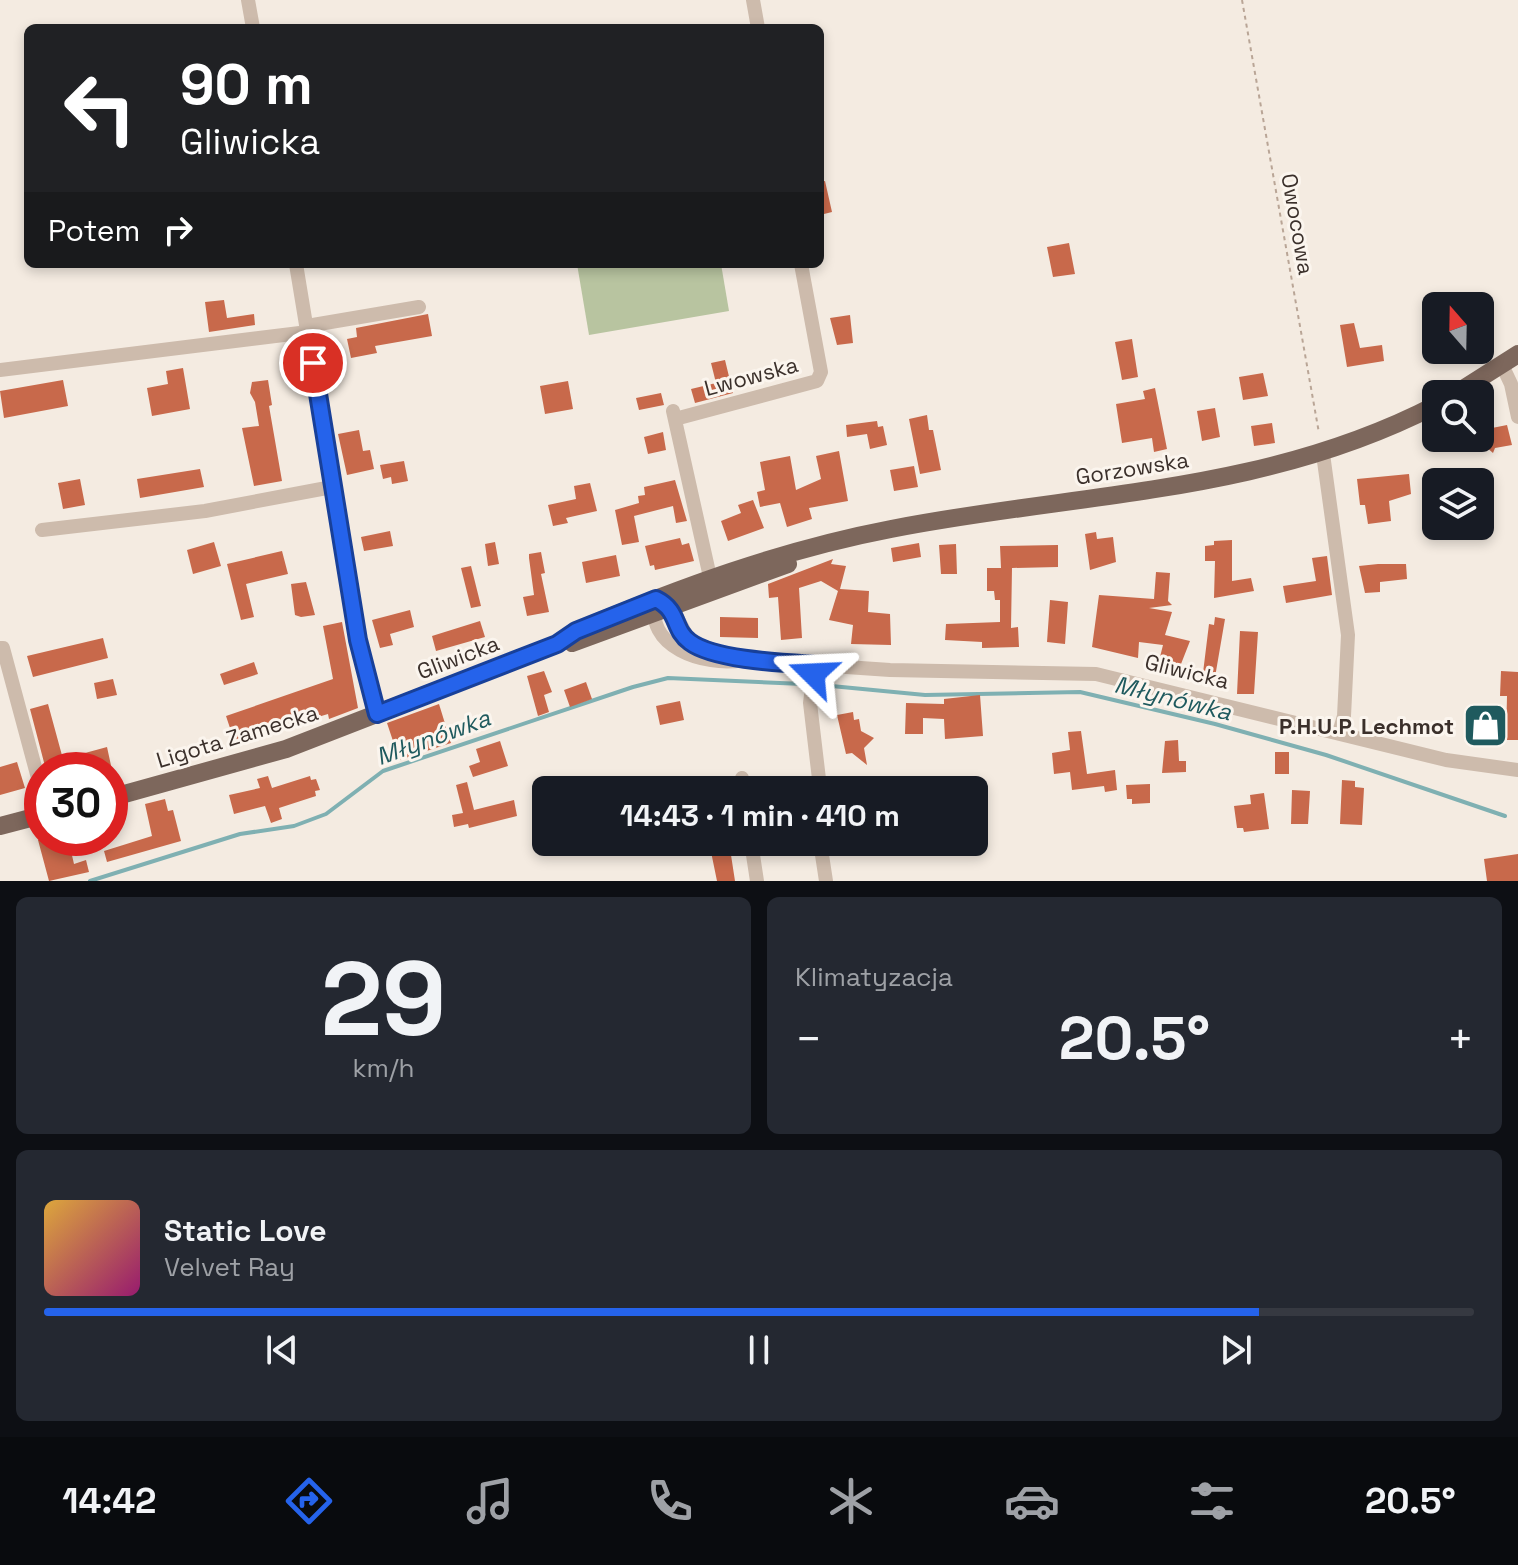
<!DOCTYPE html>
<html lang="pl">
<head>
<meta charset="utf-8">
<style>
  :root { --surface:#171b24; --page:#242831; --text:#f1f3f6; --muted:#9ea1a6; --line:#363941; --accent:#2563eb }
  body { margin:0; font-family:"Space Grotesk",sans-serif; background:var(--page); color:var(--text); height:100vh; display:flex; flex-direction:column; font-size:30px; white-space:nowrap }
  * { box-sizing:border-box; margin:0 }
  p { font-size:26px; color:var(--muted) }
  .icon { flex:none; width:44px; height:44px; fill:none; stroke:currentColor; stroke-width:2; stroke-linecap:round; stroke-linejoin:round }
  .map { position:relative; height:881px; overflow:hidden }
  .details { display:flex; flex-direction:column; gap:16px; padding:16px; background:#0d0f14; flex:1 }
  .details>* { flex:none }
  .top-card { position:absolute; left:24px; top:24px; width:800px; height:244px; border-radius:12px; box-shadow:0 4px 12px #0003; background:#202124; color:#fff; overflow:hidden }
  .needle { width:52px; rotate:340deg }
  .fabs { position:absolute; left:1422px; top:292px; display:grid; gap:16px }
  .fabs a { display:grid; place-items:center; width:72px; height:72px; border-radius:12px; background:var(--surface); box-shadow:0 4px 12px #0003; font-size:40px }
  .speed { position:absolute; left:24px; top:752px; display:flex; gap:16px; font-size:40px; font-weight:700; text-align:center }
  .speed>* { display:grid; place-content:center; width:104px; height:104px; border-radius:50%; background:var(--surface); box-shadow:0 4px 12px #0003; line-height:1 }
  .speed .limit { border:12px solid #d22; background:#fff; color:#111 }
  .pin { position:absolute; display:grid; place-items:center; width:68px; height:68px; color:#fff; margin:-34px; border:4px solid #fff; border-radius:50%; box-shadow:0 2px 8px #0007 }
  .me { position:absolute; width:88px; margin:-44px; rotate:291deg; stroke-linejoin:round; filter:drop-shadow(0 0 6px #0008) }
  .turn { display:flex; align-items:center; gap:28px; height:168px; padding:0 24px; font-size:36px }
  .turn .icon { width:104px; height:104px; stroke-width:2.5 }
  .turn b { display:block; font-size:56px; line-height:68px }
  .then { display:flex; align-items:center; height:76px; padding:0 24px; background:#0003; gap:16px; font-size:30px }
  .big { font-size:60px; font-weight:800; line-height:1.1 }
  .details .card { flex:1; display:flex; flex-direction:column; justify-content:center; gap:12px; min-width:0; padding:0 28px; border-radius:12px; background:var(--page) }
  .details .dial { align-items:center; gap:0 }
  .dial b { font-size:104px; line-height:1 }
  .song { display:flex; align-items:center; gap:24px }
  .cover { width:96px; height:96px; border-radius:12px; background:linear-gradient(135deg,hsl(40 70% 55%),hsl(320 70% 35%)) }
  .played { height:8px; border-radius:4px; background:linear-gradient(90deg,var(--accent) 85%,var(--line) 85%) }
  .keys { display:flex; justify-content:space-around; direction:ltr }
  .heat { display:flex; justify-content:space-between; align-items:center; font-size:44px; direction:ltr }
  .details .tiles { flex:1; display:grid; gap:16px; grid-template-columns:1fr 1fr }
  .card:last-child { grid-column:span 2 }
  .trip { position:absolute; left:532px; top:776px; width:456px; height:80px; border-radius:12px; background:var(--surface); box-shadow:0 4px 12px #0003; font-weight:800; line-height:80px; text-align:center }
  .dock { display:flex; height:128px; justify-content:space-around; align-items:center; background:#090b0e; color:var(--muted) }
  .dock .icon { width:56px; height:56px }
  .dock .active { color:var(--accent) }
  .dock b { font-size:36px; color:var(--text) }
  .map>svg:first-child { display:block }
  .green { fill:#b8c4a0 }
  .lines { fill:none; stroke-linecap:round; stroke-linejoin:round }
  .stream { stroke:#7fb0b2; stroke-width:4 }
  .building { fill:#c8694b }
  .path { stroke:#b9a596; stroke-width:2; stroke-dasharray:4 4; stroke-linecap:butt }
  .minor { stroke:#cdbbac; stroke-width:14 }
  .major { stroke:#7d675c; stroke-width:18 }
  .route-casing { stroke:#184099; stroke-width:20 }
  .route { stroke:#2563eb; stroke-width:14 }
  .labels { text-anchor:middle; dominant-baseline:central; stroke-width:6; stroke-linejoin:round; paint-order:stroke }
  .street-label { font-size:22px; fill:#3b302b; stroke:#fbf5ee }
  .poi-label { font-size:22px; font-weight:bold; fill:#3b302b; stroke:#fbf5ee; text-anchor:end }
  .water-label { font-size:24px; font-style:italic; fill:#1f5a5e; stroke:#fbf5ee }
</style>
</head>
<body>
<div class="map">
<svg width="1518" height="881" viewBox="0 0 1518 881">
  <rect width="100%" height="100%" fill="#f4ebe1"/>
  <!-- green -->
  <path class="green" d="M577,264H721L729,311L589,335Z"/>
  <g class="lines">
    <!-- stream -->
    <path class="stream" d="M821,685L925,695L1080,692L1215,724L1326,755L1505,816
      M90,881L240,834L294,826L326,814L383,771L633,687L668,678L803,684"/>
  </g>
  <!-- building -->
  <path class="building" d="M825,181L832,212L820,215V182Z
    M1069,243L1075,274L1053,277L1047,247Z
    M224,300L227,318L254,314L255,325L209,332L205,302Z
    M428,314L432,336L375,346L377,353L351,358L347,339L357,337L356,328Z
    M850,315L853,343L837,345L830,318Z
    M1354,323L1360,348L1382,345L1384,361L1347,367L1340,325Z
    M1132,339L1138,377L1122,380L1115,342Z
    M725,360L733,393L695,403L691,389L716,383L711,363Z
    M183,368L190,409L152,416L147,388L168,384L166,371Z
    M1263,373L1268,396L1243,400L1239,377Z
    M63,380L68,406L4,418L0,391Z
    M268,380L272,405L269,406L282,481L254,486L242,428L259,426L255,402L250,393L252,382Z
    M568,381L573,409L545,414L540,386Z
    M1155,388L1167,449L1154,452L1152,438L1122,443L1116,404L1145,399L1143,391Z
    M661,393L664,405L639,410L636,398Z
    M1480,398H1484L1492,428L1507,425L1512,445L1495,448L1493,453L1485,446L1480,447Z
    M1215,408L1220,437L1202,441L1197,411Z
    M927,415L929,430H933L941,470L920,474L909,419Z
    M877,421L878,427L883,426L887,445L870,449L867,434L847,437L846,425Z
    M1272,423L1275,443L1254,446L1251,426Z
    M359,430L363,451L370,450L374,469L347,475L338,434Z
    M663,432L666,450L648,454L644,437Z
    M839,451L848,501L809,508L812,519L787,527L780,503L760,507L757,492L765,490L760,462L790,456L796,490L821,479L816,456Z
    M404,461L408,481L392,484L391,477L383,479L380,465Z
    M914,466L918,487L894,491L890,470Z
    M200,469L204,487L140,498L137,479Z
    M1409,474L1411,494L1389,501L1391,521L1368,524L1365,505H1360L1357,479Z
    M80,479L85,505L63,509L58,483Z
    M675,480L687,521L676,523L673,506L634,516L639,542L622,545L615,510L639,503L638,496L645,495L644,487Z
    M590,483L597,511L566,518L568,523L553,526L548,505L576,499L574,486Z
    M753,500L764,528L728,541L721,521L741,513L738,505Z
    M390,531L393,546L364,551L361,537Z
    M1096,532L1097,539L1113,537L1116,562L1090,570L1085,534Z
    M680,538L682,545L689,543L694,561L655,570L654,565L650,566L645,546Z
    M1232,540V581L1251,578L1254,591L1214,598L1215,561H1205V546L1214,545V541Z
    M214,542L221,566L193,574L187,550Z
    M495,542L499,564L488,566L485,544Z
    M919,543L921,557L893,562L891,548Z
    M956,544L957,574H941L939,545Z
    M1058,545V567L1012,568L1011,628L1018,627L1019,647L982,648V642L945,640L946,624L1000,622V600H995L994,591H987V568H1001L1000,546Z
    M282,551L288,574L246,584L254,617L241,620L227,564Z
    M541,552L545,573L541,574L549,612L527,616L523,597L534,595L529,558V554Z
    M616,555L620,576L586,583L582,562Z
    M1327,556L1332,595L1286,603L1283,586L1316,581L1312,558Z
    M833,559L831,564L846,566L840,589L869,591L868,612L890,614L891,645L851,644L853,625L829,620L838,591L821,581L799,588L802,638L781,640L778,597L769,598L768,584Z
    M1378,564H1406L1407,579L1380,582V592L1365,593L1359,566Z
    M471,566L481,606L471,608L461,568Z
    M1156,572L1170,573L1168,601L1172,605L1149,608L1172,612L1165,635L1190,641L1181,664L1169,661L1168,667L1158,665L1163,645L1139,642L1138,658L1092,647L1099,595L1154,599Z
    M306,582L315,615L301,617L295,615L291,584Z
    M1050,600L1068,602L1065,644L1047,642Z
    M410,610L414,627L390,634L393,645L380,648L372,620Z
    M720,617L758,618V638L720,637Z
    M1215,617L1225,619L1214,683L1202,681L1209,624L1214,625Z
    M480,621L485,637L436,651L432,636Z
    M342,622L358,708L329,719L328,714L308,720L306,715L234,740L226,716L333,679L323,626Z
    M1240,631L1258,632L1254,694H1237Z
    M103,638L108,658L33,677L27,656Z
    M254,662L258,674L224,685L220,674Z
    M544,671L552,692L544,695L549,712L538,716L527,676Z
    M1501,671L1518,672V740H1506L1507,696H1500Z
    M113,679L117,695L97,699L94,683Z
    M586,682L592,699L570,707L564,690Z
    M980,695L983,736L945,739L944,719L923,718V734H905L906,703L944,704V699Z
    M680,701L684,720L660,725L656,706Z
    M48,704L63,759L107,747L112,770H75L74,767L46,770L30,709Z
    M439,704L451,743L396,761L392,751L396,750L387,723Z
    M853,712L854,720L859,719L861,731L874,738L864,748L867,765L852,753L846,754L837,715Z
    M1081,731L1087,774L1115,770L1117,790L1105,792L1104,786L1072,790L1070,772L1054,774L1052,753L1070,750L1068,732Z
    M1178,740L1179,761H1186V772L1162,773L1165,741Z
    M500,741L508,766L473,777L469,766L480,762L476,749Z
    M1275,752H1289V774H1275Z
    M17,762L25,788L0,795V767Z
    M268,776L272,788L310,776L311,780L316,779L320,790L315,791L316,796L279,808L282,819L271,823L265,806L234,814L229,795L260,788L257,779Z
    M1342,780L1355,781V787L1364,788L1362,825L1340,824Z
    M467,782L474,810L514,800L517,816L469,828L468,824L454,827L452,815L463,813L456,785Z
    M1150,784V803L1132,804V799H1127L1126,785Z
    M1292,790L1310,791L1308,824H1291Z
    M1264,793L1269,829L1244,832L1243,828H1237L1234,806L1251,804L1250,795Z
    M165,799L168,811L173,810L181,841L107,862L104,851L152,836L145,804Z
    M68,838L74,864L86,860L89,872L49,881L38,840Z
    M709,842H729L735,881H717Z
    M1518,854V881H1487L1484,859Z"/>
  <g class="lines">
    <!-- path -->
    <path class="path" d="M1242,0L1319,433"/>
    <!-- minor -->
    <path class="minor" d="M248,0L253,28
      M753,0L758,28
      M296,264L358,640L377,714
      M307,326L419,307
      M1502,365L1511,384L1518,417
      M0,370L308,332
      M673,411L712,586
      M675,419L817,381L821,372L801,264
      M1323,454L1348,635L1344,716L1339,733
      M42,530L205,511L332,487
      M0,648H3L42,793
      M743,660L690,642L671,606L656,599C643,647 704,667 743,660L890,670L1096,674L1446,760L1518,770
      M815,665L810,703L819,779L815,790
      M742,778L744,790
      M751,842L757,881
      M820,842L826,881"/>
    <!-- major -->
    <path class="major" d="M1455,394L1518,354
      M572,643L788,564
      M110,798L286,749L557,644L576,631C679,588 781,550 891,529C1079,492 1262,495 1436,405
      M0,826L42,815"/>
  </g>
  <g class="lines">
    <defs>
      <path id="route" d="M313,363L358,640L377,714L557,644L576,631L656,599C680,611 672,629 690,642C714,660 784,663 815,665L813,674"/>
    </defs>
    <!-- route casing -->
    <use href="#route" class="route-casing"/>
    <!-- route -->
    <use href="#route" class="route"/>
  </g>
  <!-- icons -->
  <defs>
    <symbol id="shop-square" viewBox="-11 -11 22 22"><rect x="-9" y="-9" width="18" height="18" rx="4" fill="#1f5a5e" stroke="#fbf5ee"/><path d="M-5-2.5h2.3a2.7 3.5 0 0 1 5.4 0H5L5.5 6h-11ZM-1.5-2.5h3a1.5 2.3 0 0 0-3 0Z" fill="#fff"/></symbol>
  </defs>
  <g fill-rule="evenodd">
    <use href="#shop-square" x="1460" y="700" width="51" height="51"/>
  </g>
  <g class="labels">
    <!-- street labels -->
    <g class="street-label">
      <text transform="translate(1298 224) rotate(80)">Owocowa</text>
      <text transform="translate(751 376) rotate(-15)">Lwowska</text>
      <text transform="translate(1132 468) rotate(-9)">Gorzowska</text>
      <text transform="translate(458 657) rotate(-21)">Gliwicka</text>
      <text transform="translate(1187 671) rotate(14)">Gliwicka</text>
      <text transform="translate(237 736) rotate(-17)">Ligota Zamecka</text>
    </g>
    <!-- poi labels -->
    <g class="poi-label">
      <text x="1454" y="726">P.H.U.P. Lechmot</text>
    </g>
    <!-- water labels -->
    <g class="water-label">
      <text transform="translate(1173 698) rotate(14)">Młynówka</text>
      <text transform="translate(433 737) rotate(-20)">Młynówka</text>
    </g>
  </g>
</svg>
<div class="fabs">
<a><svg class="needle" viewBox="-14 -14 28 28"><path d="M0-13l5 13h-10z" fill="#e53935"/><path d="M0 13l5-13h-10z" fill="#9ea1a6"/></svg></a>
<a><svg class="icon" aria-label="search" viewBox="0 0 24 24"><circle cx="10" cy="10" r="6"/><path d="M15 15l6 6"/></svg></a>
<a><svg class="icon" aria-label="layers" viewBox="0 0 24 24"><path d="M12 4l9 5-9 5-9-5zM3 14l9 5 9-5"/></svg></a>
</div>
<div class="speed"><div class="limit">30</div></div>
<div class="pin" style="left:313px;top:363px;background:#d93025"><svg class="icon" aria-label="arrive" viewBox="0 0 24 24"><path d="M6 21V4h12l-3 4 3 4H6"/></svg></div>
<svg class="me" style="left:813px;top:674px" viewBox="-20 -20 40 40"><path d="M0-17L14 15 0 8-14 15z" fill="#2563eb" stroke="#fff" stroke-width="4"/></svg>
<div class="trip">14:43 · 1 min · 410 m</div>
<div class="top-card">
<div class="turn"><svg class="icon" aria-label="left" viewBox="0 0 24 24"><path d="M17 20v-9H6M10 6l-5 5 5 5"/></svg><div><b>90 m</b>Gliwicka</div></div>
<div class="then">Potem<svg class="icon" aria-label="right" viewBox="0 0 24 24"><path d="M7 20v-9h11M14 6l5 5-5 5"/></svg></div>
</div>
</div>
<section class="details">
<div class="tiles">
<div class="card dial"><b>29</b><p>km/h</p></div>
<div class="card"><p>Klimatyzacja</p>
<div class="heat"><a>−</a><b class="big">20.5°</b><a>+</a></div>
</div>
<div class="card">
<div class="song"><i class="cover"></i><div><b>Static Love</b><p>Velvet Ray</p></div></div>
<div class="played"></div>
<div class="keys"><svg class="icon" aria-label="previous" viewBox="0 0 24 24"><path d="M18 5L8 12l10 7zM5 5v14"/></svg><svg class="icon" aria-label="pause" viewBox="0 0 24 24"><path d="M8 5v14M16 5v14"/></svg><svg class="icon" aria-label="next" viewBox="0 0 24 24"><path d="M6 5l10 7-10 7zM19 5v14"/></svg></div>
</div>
</div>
</section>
<nav class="dock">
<b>14:42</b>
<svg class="icon active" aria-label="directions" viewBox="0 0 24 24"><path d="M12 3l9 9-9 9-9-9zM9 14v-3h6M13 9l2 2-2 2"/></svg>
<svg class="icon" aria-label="music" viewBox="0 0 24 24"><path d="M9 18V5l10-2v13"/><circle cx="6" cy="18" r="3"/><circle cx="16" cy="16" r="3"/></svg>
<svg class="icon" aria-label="phone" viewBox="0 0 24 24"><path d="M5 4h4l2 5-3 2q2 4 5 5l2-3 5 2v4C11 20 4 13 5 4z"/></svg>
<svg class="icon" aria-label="climate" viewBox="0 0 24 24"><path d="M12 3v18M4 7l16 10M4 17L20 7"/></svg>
<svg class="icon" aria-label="car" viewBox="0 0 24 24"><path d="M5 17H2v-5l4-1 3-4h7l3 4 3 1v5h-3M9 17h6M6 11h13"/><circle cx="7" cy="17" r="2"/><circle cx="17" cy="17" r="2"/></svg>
<svg class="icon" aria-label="filters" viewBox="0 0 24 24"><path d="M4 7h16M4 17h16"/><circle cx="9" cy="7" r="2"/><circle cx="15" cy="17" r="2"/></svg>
<b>20.5°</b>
</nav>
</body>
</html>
